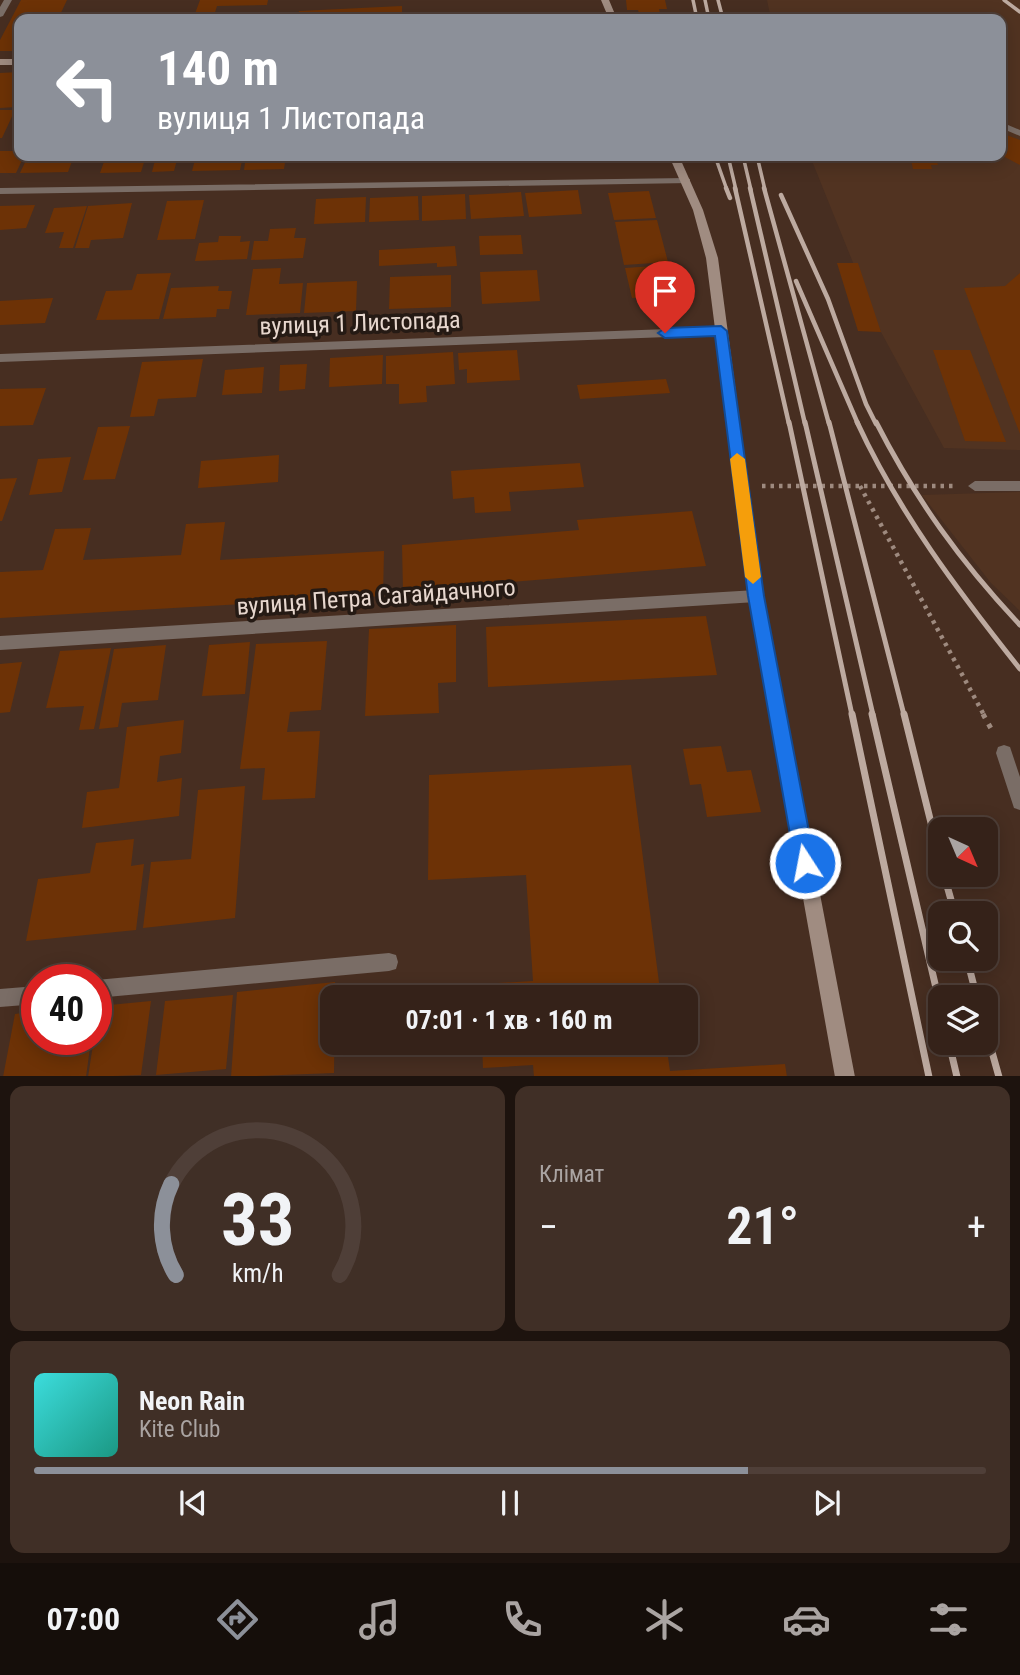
<!DOCTYPE html>
<html lang="uk">
<head>
<meta charset="utf-8">
<style>
  :root { --surface:#352219; --page:#402f26; --text:#f1f3f6; --muted:#aaa4a2; --line:#4f3f38; --accent:#8c9099 }
  body { margin:0; font-family:"Roboto Condensed",sans-serif; background:var(--page); color:var(--text); height:100vh; display:flex; flex-direction:column; font-size:26px; white-space:nowrap }
  * { box-sizing:border-box; margin:0 }
  p { font-size:23px; color:var(--muted) }
  .icon { flex:none; width:38px; height:38px; fill:none; stroke:currentColor; stroke-width:2; stroke-linecap:round; stroke-linejoin:round }
  .map { position:relative; height:1076px; overflow:hidden }
  .sheet { display:flex; flex-direction:column; gap:10px; padding:10px; background:#1d130e; flex:1 }
  .sheet>* { flex:none }
  .hud { position:absolute; left:14px; top:14px; width:992px; height:147px; border-radius:14px; box-shadow:0 4px 18px #0003,0 0 0 2px var(--line); background:#8c9099; color:#fff; overflow:hidden }
  .needle { width:46px; rotate:136deg }
  .controls { position:absolute; left:928px; top:817px; display:grid; gap:14px }
  .controls a { display:grid; place-items:center; width:70px; height:70px; border-radius:14px; background:var(--surface); box-shadow:0 4px 18px #0003,0 0 0 2px var(--line); font-size:35px }
  .speed { position:absolute; left:21px; top:964px; display:flex; gap:14px; font-size:35px; font-weight:700; text-align:center }
  .speed>* { display:grid; place-content:center; width:91px; height:91px; border-radius:50%; background:var(--surface); box-shadow:0 4px 18px #0003,0 0 0 2px var(--line); line-height:1 }
  .speed .limit { border:10px solid #d22; background:#fff; color:#111 }
  .pin { position:absolute; display:grid; place-items:center; width:60px; height:60px; color:#fff; margin:-72px -30px; border-radius:50% 50% 50% 0; rotate:-45deg; box-shadow:0 0 7px #0007 }
  .pin .icon { rotate:45deg }
  .me { position:absolute; width:77px; margin:-38px; rotate:349deg; stroke-linejoin:round; filter:drop-shadow(0 0 5px #0008) }
  .turn { display:flex; align-items:center; gap:24px; height:147px; padding:0 28px; font-size:32px }
  .turn .icon { width:91px; height:91px; stroke-width:2.5 }
  .turn b { display:block; font-size:49px; line-height:60px }
  .big { font-size:52px; font-weight:700; line-height:1.1 }
  .sheet .card { flex:1; display:flex; flex-direction:column; justify-content:center; gap:10px; min-width:0; padding:0 24px; border-radius:14px; background:var(--page) }
  .sheet .dial { align-items:center; gap:0 }
  .dial svg { height:182px; overflow:visible; fill:none; stroke:var(--line); stroke-width:7; stroke-linecap:round; text-anchor:middle }
  .dial text { fill:var(--text); stroke:none }
  .song { display:flex; align-items:center; gap:21px }
  .cover { width:84px; height:84px; border-radius:10px; background:linear-gradient(135deg,hsl(180 70% 55%),hsl(170 70% 35%)) }
  .played { height:7px; border-radius:4px; background:linear-gradient(90deg,var(--accent) 75%,var(--line) 75%) }
  .keys { display:flex; justify-content:space-around; direction:ltr }
  .heat { display:flex; justify-content:space-between; align-items:center; font-size:38px; direction:ltr }
  .sheet .tiles { flex:1; display:grid; gap:10px; grid-template-columns:1fr 1fr }
  .card:last-child { grid-column:span 2 }
  .trip { position:absolute; left:320px; top:985px; width:378px; height:70px; border-radius:14px; background:var(--surface); box-shadow:0 4px 18px #0003,0 0 0 2px var(--line); font-weight:700; line-height:70px; text-align:center }
  .tabs { display:flex; height:112px; justify-content:space-around; align-items:center; background:#150e0a; color:var(--muted) }
  .tabs .icon { width:49px; height:49px }
  .tabs .current { color:var(--accent) }
  .tabs b { font-size:32px; color:var(--text) }
  .map>svg:first-child { display:block }
  .built { fill:#513321 }
  .building { fill:#6d3206 }
  .lines { fill:none; stroke-linecap:round; stroke-linejoin:round }
  .path-far1 { stroke:#9e8a7f; stroke-width:4.5; stroke-dasharray:3.5 5; stroke-linecap:butt }
  .path { stroke:#9e8a7f; stroke-width:5; stroke-dasharray:4.5 7; stroke-linecap:butt }
  .lane { fill:#7a6d66; fill-rule:evenodd }
  .street { fill:#7a6d66; fill-rule:evenodd }
  .secondary { fill:#a08c81; fill-rule:evenodd }
  .rail-far3 { stroke:#bdaaa0; stroke-width:3.5 }
  .rail-far2 { stroke:#bdaaa0; stroke-width:4.5 }
  .rail-far1 { stroke:#bdaaa0; stroke-width:5 }
  .rail { stroke:#bdaaa0; stroke-width:7 }
  .route { fill:#1a73e8; stroke:#114b97; stroke-width:2 }
  .slow { fill:#f59e0b }
  .labels { text-anchor:middle; dominant-baseline:central; stroke-width:7; stroke-linejoin:round; paint-order:stroke }
  .street-label { font-size:24px; fill:#e7d7ce; stroke:#251a14 }
</style>
</head>
<body>
<div class="map">
<svg width="1020" height="1077" viewBox="0 0 1020 1077">
  <rect width="100%" height="100%" fill="#472e21"/>
  <!-- built -->
  <path class="built" d="M767,0H1020V450L944,448L881,332L810,156H1001V19H771Z
    M1020,492V611L991,583L922,495Z"/>
  <!-- building -->
  <path class="building" d="M21,0H67L58,19H19V51H0V40Z
    M200,0H268L267,5L217,6L213,19H193Z
    M626,0H665L667,9H659L660,13H639L638,10H627Z
    M402,6V19H298L299,11Z
    M19,72L16,107L0,108V73Z
    M0,110H15L2,138H0Z
    M1001,133L1020,140V165L1001,155Z
    M0,151H19V156H24L16,173H0Z
    M28,156H74L68,172L20,173Z
    M106,156H146L141,172L100,173Z
    M156,156H178L174,171L152,172Z
    M196,156H243L240,170L192,171Z
    M246,156H286L284,169L244,170Z
    M580,156H633L634,159L582,162Z
    M910,156H929L936,159L938,165H931L932,169H913Z
    M578,190L582,214L529,217L525,193Z
    M649,191L656,218L614,220L608,193Z
    M521,192L524,216L471,219L469,195Z
    M465,194L466,219L422,221V196Z
    M418,196L419,220L369,222L370,198Z
    M366,197L365,222L314,224L316,199Z
    M204,200L195,239L157,240L167,201Z
    M132,203L123,238L91,240L89,248H75L88,206Z
    M35,205L26,228L0,230V206Z
    M87,206L73,248H59L64,232L45,233L54,208Z
    M657,220L668,262L624,265L615,222Z
    M296,228L294,238H306L303,258L251,260L254,241H268L270,229Z
    M521,235L523,254L480,255L479,236Z
    M219,236H241L240,242L250,241L247,259L195,261L199,243L218,242Z
    M455,246L457,266L437,267V263L379,266V250Z
    M837,263H858L881,332L858,331Z
    M669,265L677,296L632,298L625,268Z
    M281,268L279,284L303,283L300,313L246,315L253,269Z
    M537,270L540,301L482,304L480,272Z
    M171,273L159,319L96,320L106,291L132,290L137,274Z
    M1020,273V434L964,288L1005,286Z
    M451,275V307L389,309L390,277Z
    M357,281L356,311L304,313L307,283Z
    M219,286L218,291H232L229,309H217L216,317L163,319L171,288Z
    M53,298L45,323L0,325V301Z
    M517,350L520,380L467,383V369L459,370L458,353Z
    M933,350H970L1006,442L965,441Z
    M453,352L455,384L426,386L427,402L399,404V384H386V356Z
    M383,355L382,384L329,387L330,358Z
    M203,359L196,397L158,399L154,416L130,417L142,362Z
    M307,364L305,389L279,391L280,365Z
    M264,367L262,393L222,395L225,370Z
    M666,379L670,393L580,399L577,385Z
    M46,388L33,425L0,426V389Z
    M130,426L115,479L83,480L98,427Z
    M279,455L278,482L198,488L201,461Z
    M71,457L62,492L29,495L38,459Z
    M580,463L584,487L509,492L511,511L475,513L474,497L453,499L451,471Z
    M17,478L2,521H0V479Z
    M692,511L706,566L403,591L402,545L579,530L577,520Z
    M225,522L220,560L384,551L383,596L0,618V572L43,570L55,529L91,528L83,560L181,555L186,524Z
    M706,616L717,675L488,687L486,627Z
    M456,625V682L438,683L439,713L365,716L369,629Z
    M327,641L321,710L290,712L287,732L320,731L315,798L262,800L265,768L240,769L256,644Z
    M250,642L245,694L202,696L209,645Z
    M166,645L158,700L122,703L118,727L99,729L114,649Z
    M111,648L94,729L79,730L84,706L46,708L60,651Z
    M22,662L10,712L0,713V664Z
    M184,720L181,753L160,756L157,782L182,778L179,816L82,828L87,792L119,788L127,727Z
    M721,746L727,772L751,770L761,812L707,817L701,784L690,785L683,749Z
    M631,765L661,998H481V984L533,981L526,875L428,880L429,775Z
    M245,786L235,918L143,928L151,862L191,859L198,790Z
    M134,839L131,866L144,864L136,930L26,941L38,879L90,873L96,843Z
    M335,982L334,1073L231,1077L237,992Z
    M233,995L226,1069L156,1075L165,1001Z
    M151,1001L141,1075L88,1077L99,1006Z
    M37,1011V1040H91L86,1077H3L15,1014Z
    M482,1043H666L670,1071L785,1064L787,1077H534L533,1065L483,1068Z"/>
  <g class="lines">
    <!-- path-far1 -->
    <path class="path-far1" d="M762,486H956
      M860,486L984,715"/>
    <!-- path -->
    <path class="path" d="M983,714L994,734"/>
    <!-- lane -->
    <path class="lane" d="M1001,122L1020,130V136L1001,128Z"/>
    <!-- street -->
    <path class="street" d="M4,0H12L3,16L0,17V7Z
      M686,178L690,179V183L0,194V188Z
      M721,327L727,331L721,335L0,362V354Z
      M975,481H1020V491H975L968,486Z
      M756,590L761,592L763,596L761,600L756,602L0,650V636Z
      M1004,745L1010,747L1020,777V810L1014,808L996,753L998,747Z
      M389,953L396,955L398,962L396,969L389,971L96,998V980Z
      M37,986V1004L0,1007V989Z"/>
    <!-- secondary -->
    <path class="secondary" d="M601,0H609L617,19H609Z
      M0,59H19V65H0Z
      M669,156H679L703,210L718,258L763,596L855,1077H835L749,596L706,258L693,210Z"/>
    <!-- rail-far3 -->
    <path class="rail-far3" d="M693,0L697,19
      M705,0L709,19
      M718,0L723,19
      M1004,0L1020,12
      M715,156L727,190
      M728,156L736,190
      M743,156L751,190
      M757,156L765,190"/>
    <!-- rail-far2 -->
    <path class="rail-far2" d="M726,188L730,198
      M735,188L789,424
      M750,188L805,424
      M764,188L829,424
      M781,195L828,299L866,404L876,424
      M796,281L858,424"/>
    <!-- rail-far1 -->
    <path class="rail-far1" d="M789,422L852,715
      M805,422L873,715
      M829,422L904,715
      M857,422C899,513 958,591 1020,669
      M876,422C916,500 960,561 1020,625"/>
    <!-- rail -->
    <path class="rail" d="M852,714L929,1077
      M872,714L940,1005
      M904,714L940,859
      M944,875L955,914
      M967,959L977,998
      M985,1027L999,1077
      M949,1043L957,1077"/>
  </g>
  <!-- route -->
  <path class="route" d="M721,326L727,331L764,596L815,863L812,870L805,873L798,870L795,863L748,596L715,336L665,338L658,333L665,328Z"/>
  <!-- slow -->
  <path class="slow" d="M737,453L745,459L761,577L753,584L745,577L730,459Z"/>
  <g class="labels">
    <!-- street labels -->
    <g class="street-label">
      <text transform="translate(360 323) rotate(-2)">вулиця 1 Листопада</text>
      <text transform="translate(376 597) rotate(-4)">вулиця Петра Сагайдачного</text>
    </g>
  </g>
</svg>
<div class="controls">
<a><svg class="needle" viewBox="-14 -14 28 28"><path d="M0-13l5 13h-10z" fill="#e53935"/><path d="M0 13l5-13h-10z" fill="#aaa4a2"/></svg></a>
<a><svg class="icon" aria-label="search" viewBox="0 0 24 24"><circle cx="10" cy="10" r="6"/><path d="M15 15l6 6"/></svg></a>
<a><svg class="icon" aria-label="layers" viewBox="0 0 24 24"><path d="M12 4l9 5-9 5-9-5zM3 14l9 5 9-5"/></svg></a>
</div>
<div class="speed"><div class="limit">40</div></div>
<div class="pin" style="left:665px;top:333px;background:#d93025"><svg class="icon" aria-label="arrive" viewBox="0 0 24 24"><path d="M6 21V4h12l-3 4 3 4H6"/></svg></div>
<svg class="me" style="left:805px;top:863px" viewBox="-20 -20 40 40"><circle r="17" fill="#1a73e8" stroke="#fff" stroke-width="3"/><path d="M0-11L8 9 0 5-8 9z" fill="#fff"/></svg>
<div class="trip">07:01 · 1 хв · 160 m</div>
<div class="hud">
<div class="turn"><svg class="icon" aria-label="left" viewBox="0 0 24 24"><path d="M17 20v-9H6M10 6l-5 5 5 5"/></svg><div><b>140 m</b>вулиця 1 Листопада</div></div>
</div>
</div>
<section class="sheet">
<div class="tiles">
<div class="card dial"><svg viewBox="0 0 100 80">
<path d="M14 69A42 42 0 1 1 86 69"/>
<path d="M14 69A42 42 0 0 1 12 29" stroke="#8c9099"/>
<text x="50" y="56" font-size="32" font-weight="700">33</text>
<text x="50" y="72" font-size="11">km/h</text>
</svg></div>
<div class="card"><p>Клімат</p>
<div class="heat"><a>−</a><b class="big">21°</b><a>+</a></div>
</div>
<div class="card">
<div class="song"><i class="cover"></i><div><b>Neon Rain</b><p>Kite Club</p></div></div>
<div class="played"></div>
<div class="keys"><svg class="icon" aria-label="previous" viewBox="0 0 24 24"><path d="M18 5L8 12l10 7zM5 5v14"/></svg><svg class="icon" aria-label="pause" viewBox="0 0 24 24"><path d="M8 5v14M16 5v14"/></svg><svg class="icon" aria-label="next" viewBox="0 0 24 24"><path d="M6 5l10 7-10 7zM19 5v14"/></svg></div>
</div>
</div>
</section>
<nav class="tabs">
<b>07:00</b>
<svg class="icon current" aria-label="directions" viewBox="0 0 24 24"><path d="M12 3l9 9-9 9-9-9zM9 14v-3h6M13 9l2 2-2 2"/></svg>
<svg class="icon" aria-label="music" viewBox="0 0 24 24"><path d="M9 18V5l10-2v13"/><circle cx="6" cy="18" r="3"/><circle cx="16" cy="16" r="3"/></svg>
<svg class="icon" aria-label="phone" viewBox="0 0 24 24"><path d="M5 4h4l2 5-3 2q2 4 5 5l2-3 5 2v4C11 20 4 13 5 4z"/></svg>
<svg class="icon" aria-label="climate" viewBox="0 0 24 24"><path d="M12 3v18M4 7l16 10M4 17L20 7"/></svg>
<svg class="icon" aria-label="car" viewBox="0 0 24 24"><path d="M5 17H2v-5l4-1 3-4h7l3 4 3 1v5h-3M9 17h6M6 11h13"/><circle cx="7" cy="17" r="2"/><circle cx="17" cy="17" r="2"/></svg>
<svg class="icon" aria-label="filters" viewBox="0 0 24 24"><path d="M4 7h16M4 17h16"/><circle cx="9" cy="7" r="2"/><circle cx="15" cy="17" r="2"/></svg>
</nav>
</body>
</html>
